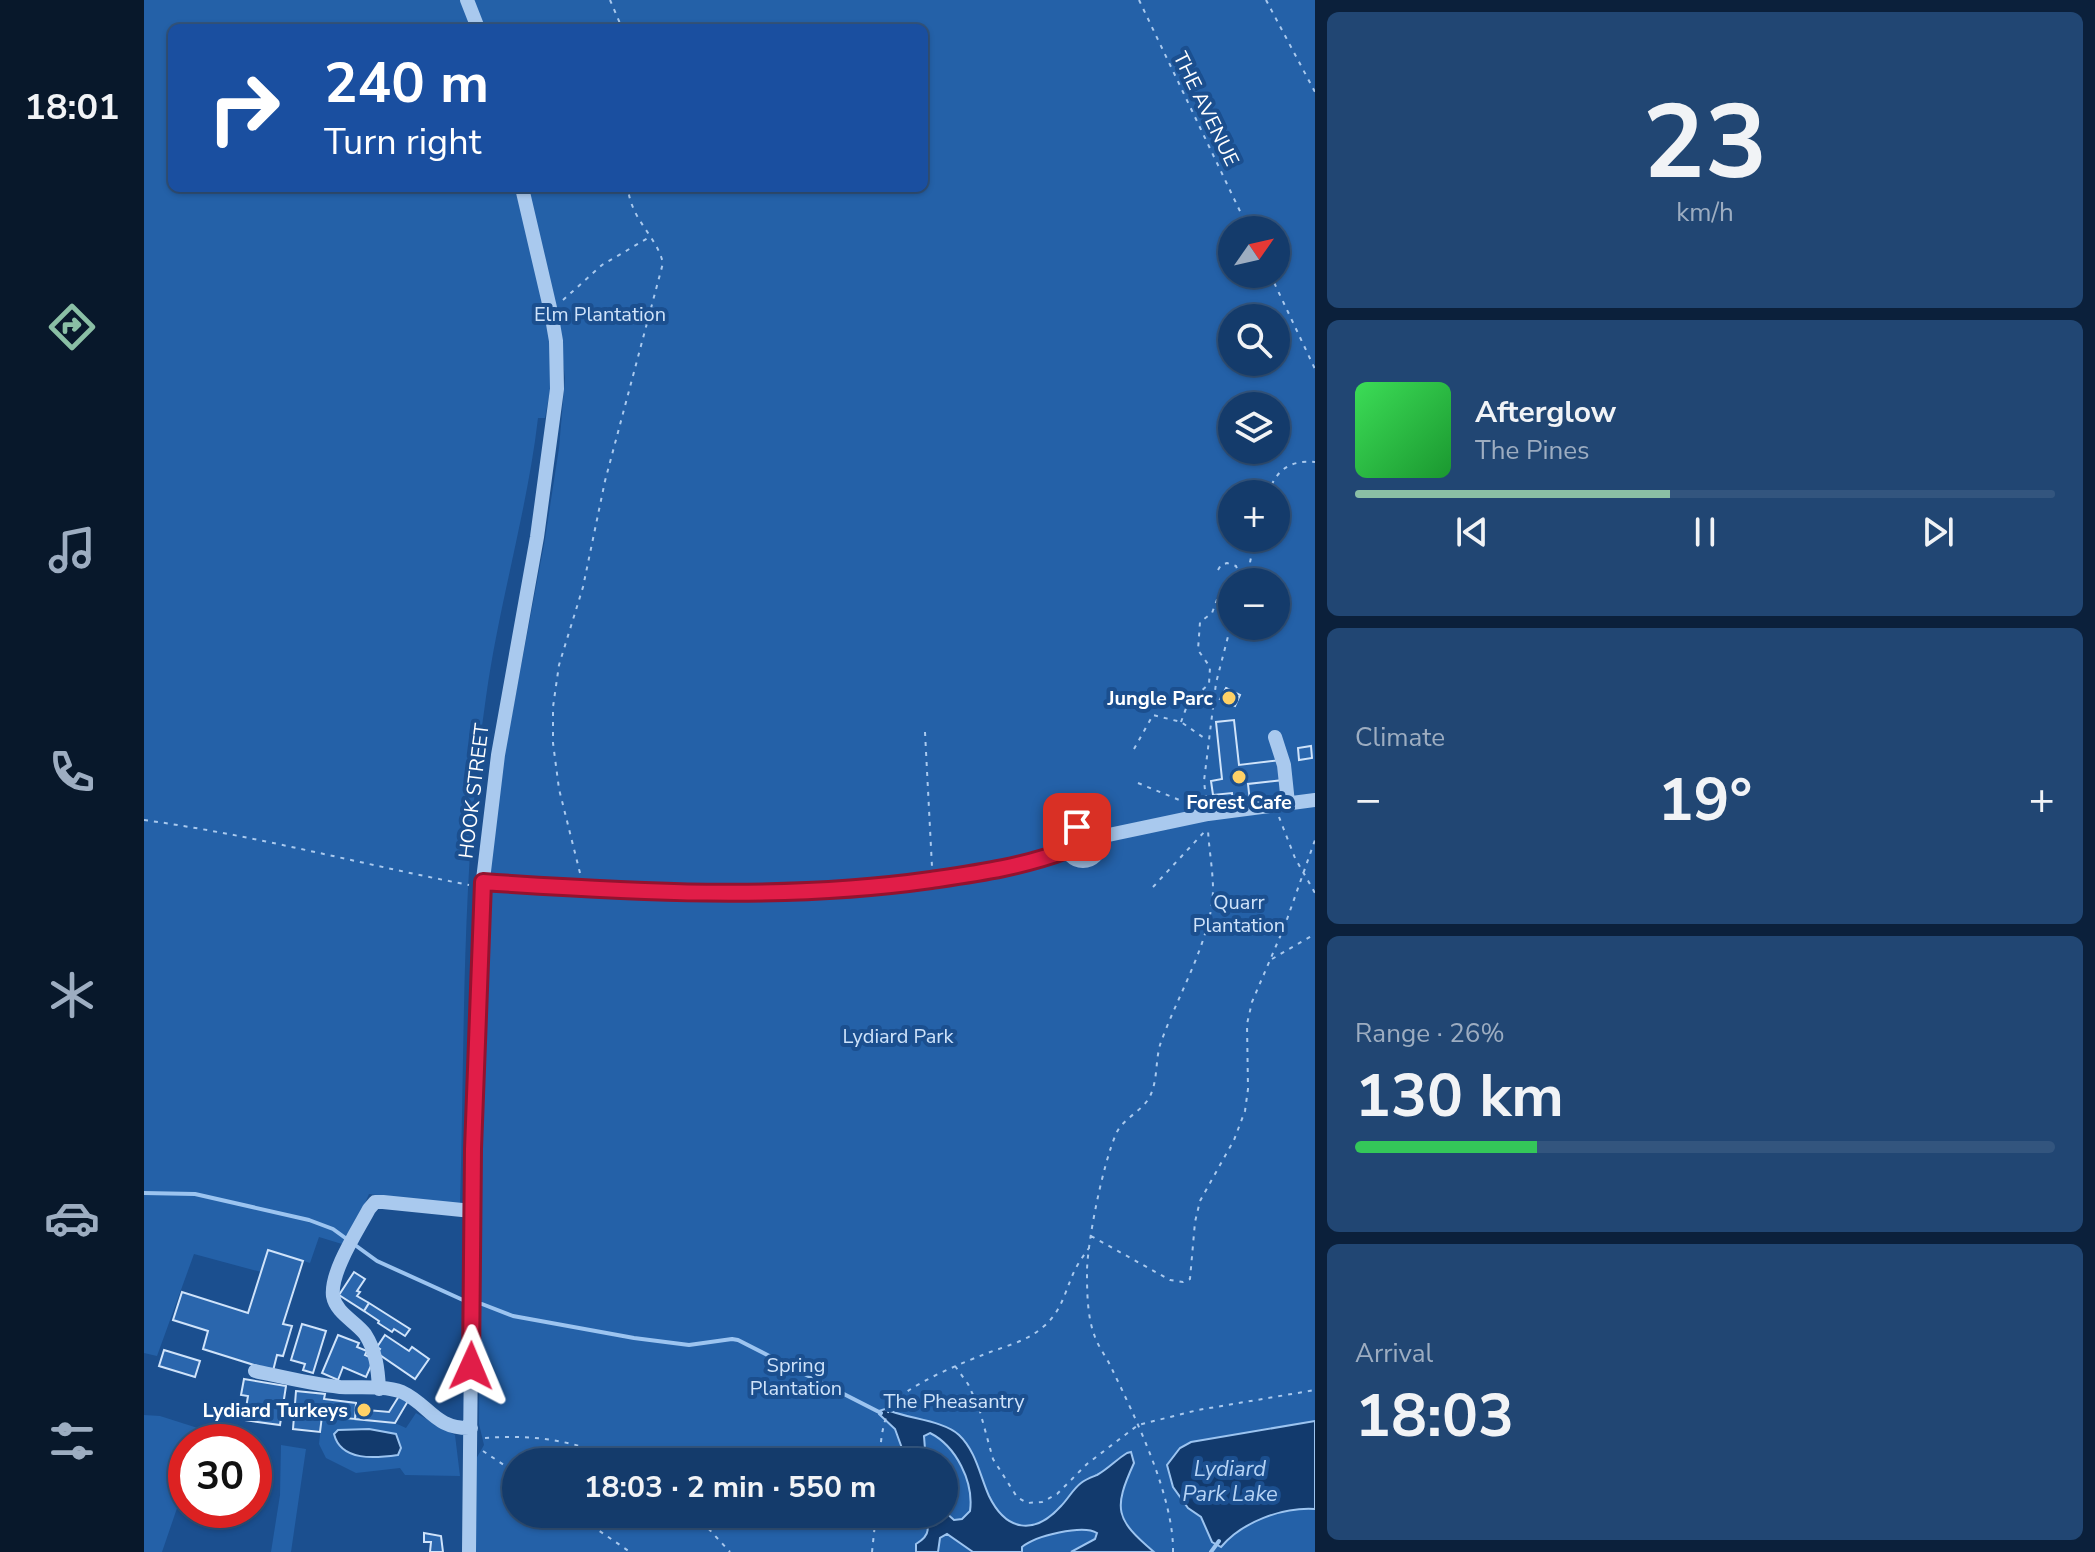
<!DOCTYPE html>
<html lang="en">
<head>
<meta charset="utf-8">
<style>
  :root { --surface:#143b6b; --page:#214673; --text:#f1f3f6; --muted:#9dadc1; --line:#33557e; --accent:#8abfa5 }
  body { margin:0; font-family:"Nunito Sans",sans-serif; background:var(--page); color:var(--text); height:100vh; display:flex; flex-direction:column; font-size:30px; white-space:nowrap }
  * { box-sizing:border-box; margin:0 }
  p { font-size:26px; color:var(--muted) }
  .icon { flex:none; width:44px; height:44px; fill:none; stroke:currentColor; stroke-width:2; stroke-linecap:round; stroke-linejoin:round }
  .map { position:relative; flex:1; overflow:hidden }
  .drawer { display:flex; flex-direction:column; gap:12px; padding:12px; background:#0b203b; width:780px }
  .drawer>* { flex:none }
  .guide { position:absolute; left:24px; top:24px; width:760px; height:168px; border-radius:12px; box-shadow:0 2px 6px #0004,0 0 0 2px var(--line); background:#1a4fa0; color:#fff; overflow:hidden }
  .needle { width:52px; rotate:56deg }
  .buttons { position:absolute; left:1074px; top:216px; display:grid; gap:16px }
  .buttons a { display:grid; place-items:center; width:72px; height:72px; border-radius:50%; background:var(--surface); box-shadow:0 2px 6px #0004,0 0 0 2px var(--line); font-size:40px }
  .speed { position:absolute; left:24px; top:1424px; display:flex; gap:16px; font-size:40px; font-weight:700; text-align:center }
  .speed>* { display:grid; place-content:center; width:104px; height:104px; border-radius:50%; background:var(--surface); box-shadow:0 2px 6px #0004,0 0 0 2px var(--line); line-height:1 }
  .speed .limit { border:12px solid #d22; background:#fff; color:#111 }
  .pin { position:absolute; display:grid; place-items:center; width:68px; height:68px; color:#fff; margin:-34px; border-radius:16px; box-shadow:0 4px 12px #0006 }
  .me { position:absolute; width:88px; margin:-44px; rotate:1deg; stroke-linejoin:round; filter:drop-shadow(0 0 6px #0008) }
  .turn { display:flex; align-items:center; gap:28px; height:168px; padding:0 24px; font-size:36px }
  .turn .icon { width:104px; height:104px; stroke-width:2.5 }
  .turn b { display:block; font-size:56px; line-height:68px }
  .big { font-size:60px; font-weight:700; line-height:1.1 }
  .drawer .card { flex:1; display:flex; flex-direction:column; justify-content:center; gap:12px; min-width:0; padding:0 28px; border-radius:12px; background:var(--page) }
  .drawer .dial { align-items:center; gap:0 }
  .dial b { font-size:104px; line-height:1 }
  .song { display:flex; align-items:center; gap:24px }
  .cover { width:96px; height:96px; border-radius:12px; background:linear-gradient(135deg,hsl(130 70% 55%),hsl(130 70% 35%)) }
  .played { height:8px; border-radius:4px; background:linear-gradient(90deg,var(--accent) 45%,var(--line) 45%) }
  .keys { display:flex; justify-content:space-around; direction:ltr }
  .heat { display:flex; justify-content:space-between; align-items:center; font-size:44px; direction:ltr }
  .charge { height:12px; border-radius:6px; background:linear-gradient(90deg,#34c759 26%,var(--line) 0) }
  .trip { position:absolute; left:358px; top:1448px; width:456px; height:80px; border-radius:40px; background:var(--surface); box-shadow:0 2px 6px #0004,0 0 0 2px var(--line); font-weight:700; line-height:80px; text-align:center }
  main { display:flex; flex:1; min-height:0 }
  .tab-bar { display:flex; flex-direction:column; width:144px; justify-content:space-around; align-items:center; background:#08182b; color:var(--muted) }
  .tab-bar .icon { width:56px; height:56px }
  .tab-bar .on { color:var(--accent) }
  .tab-bar b { font-size:36px; color:var(--text) }
  .map>svg:first-child { display:block }
  .green { fill:#2461a8; fill-rule:evenodd }
  .water { fill:#123a6d; stroke:#9cc4f0; stroke-width:2 }
  .lines { fill:none; stroke-linecap:round; stroke-linejoin:round }
  .stream { stroke:#9cc4f0; stroke-width:4 }
  .building { fill:#2a66ad; stroke:#cfe3fa; stroke-width:2 }
  .path { stroke:#a9c9ee; stroke-width:2; stroke-dasharray:4 6; stroke-linecap:butt }
  .minor { stroke:#a9c9ee; stroke-width:14 }
  .route-casing { stroke:#92132f; stroke-width:20 }
  .route { stroke:#e11d48; stroke-width:14 }
  .poi-dot { fill:#ffd166; stroke:#1b4f8f; stroke-width:3 }
  .labels { text-anchor:middle; dominant-baseline:central; stroke-width:8; stroke-linejoin:round; paint-order:stroke }
  .street-label { font-size:20px; fill:#fff; stroke:#1b4f8f }
  .park-label { font-size:20px; fill:#cfe3fa; stroke:#1b4f8f }
  .poi-label { font-size:20px; font-weight:bold; fill:#fff; stroke:#1b4f8f; text-anchor:end }
  .water-label { font-size:22px; font-style:italic; fill:#b5d3f5; stroke:#1b4f8f }
</style>
</head>
<body>
<main>
<nav class="tab-bar">
<b>18:01</b>
<svg class="icon on" aria-label="directions" viewBox="0 0 24 24"><path d="M12 3l9 9-9 9-9-9zM9 14v-3h6M13 9l2 2-2 2"/></svg>
<svg class="icon" aria-label="music" viewBox="0 0 24 24"><path d="M9 18V5l10-2v13"/><circle cx="6" cy="18" r="3"/><circle cx="16" cy="16" r="3"/></svg>
<svg class="icon" aria-label="phone" viewBox="0 0 24 24"><path d="M5 4h4l2 5-3 2q2 4 5 5l2-3 5 2v4C11 20 4 13 5 4z"/></svg>
<svg class="icon" aria-label="climate" viewBox="0 0 24 24"><path d="M12 3v18M4 7l16 10M4 17L20 7"/></svg>
<svg class="icon" aria-label="car" viewBox="0 0 24 24"><path d="M5 17H2v-5l4-1 3-4h7l3 4 3 1v5h-3M9 17h6M6 11h13"/><circle cx="7" cy="17" r="2"/><circle cx="17" cy="17" r="2"/></svg>
<svg class="icon" aria-label="filters" viewBox="0 0 24 24"><path d="M4 7h16M4 17h16"/><circle cx="9" cy="7" r="2"/><circle cx="15" cy="17" r="2"/></svg>
</nav>
<div class="map">
<svg width="1171" height="1552" viewBox="0 0 1171 1552">
  <rect width="100%" height="100%" fill="#1b4f8f"/>
  <!-- green -->
  <path class="green" d="M0,0H320L330,28H28V188H376L410,349L408,380L401,418H394C383,512 355,603 342,697C317,865 321,1036 316,1205L225,1194L210,1230L198,1244L175,1237L166,1263L124,1250L117,1272L50,1254L13,1356L0,1353Z
    M327,0H1171V1552H330L332,1459L340,1445L335,1424L338,985L342,900L352,799L401,539L415,448L421,378L417,345L381,188H780V28H340ZM1088,230H1132V274H1088ZM1088,318H1132V362H1088ZM1088,406H1132V450H1088ZM1088,494H1132V538H1088ZM1088,582H1132V626H1088ZM372,1462H800V1514H372Z
    M272,1413L311,1435L316,1476L261,1475L256,1468L212,1473L182,1458L175,1444L178,1416L251,1423L262,1428ZM225,1429L252,1434L223,1458L201,1450L194,1445L195,1430Z
    M0,1415L16,1416L60,1430L56,1442H42V1482L18,1552H0Z
    M137,1445L162,1449L147,1552H127L136,1495Z"/>
  <!-- water -->
  <path class="water" d="M741,1409C763,1419 799,1420 815,1435C832,1451 836,1476 845,1496C862,1531 890,1536 917,1506C924,1499 929,1489 937,1483C942,1479 948,1477 953,1475C964,1469 973,1459 983,1453L987,1452L990,1463C969,1509 971,1519 1010,1552H927L951,1539L953,1533C939,1524 891,1536 878,1547V1552H829L803,1534L796,1538L794,1552H772V1544C787,1535 787,1526 775,1514H800V1511L810,1520L818,1519L826,1511C830,1482 812,1446 786,1433L780,1436L782,1462H763L751,1429L735,1414V1411Z
    M1171,1421V1509C1138,1507 1098,1522 1077,1547L1068,1542L1057,1517L1044,1508L1029,1487L1023,1465L1036,1448L1047,1442Z
    M225,1429L252,1434L257,1448L254,1455C232,1458 197,1462 190,1434L194,1430Z"/>
  <g class="lines">
    <!-- stream -->
    <path class="stream" d="M0,1193L51,1194L165,1220L189,1229L233,1261L319,1300
      M338,1304L369,1316L490,1338L545,1345L588,1339L594,1340L737,1413
      M1067,1552L1075,1541"/>
  </g>
  <!-- building -->
  <path class="building" d="M1082,688L1096,695L1091,706L1076,699Z
    M1090,720L1095,765L1137,760L1139,780L1104,784L1106,802L1089,804L1088,793L1069,795L1067,781L1078,779L1072,722Z
    M1167,746L1168,758L1155,760L1154,748Z
    M124,1250L159,1261L139,1324L148,1326L139,1356L133,1355L129,1371L59,1349L64,1331L29,1320L38,1292L104,1313Z
    M210,1272L221,1279L213,1291L216,1292L213,1296L225,1303L220,1311L195,1295Z
    M225,1303L266,1329L261,1336L250,1329L248,1332L234,1323L235,1321L220,1311Z
    M158,1324L182,1331L169,1373L159,1370L161,1364L147,1360Z
    M194,1335L215,1343L213,1347L223,1351L221,1355L230,1359L222,1377L199,1367L194,1380L178,1373Z
    M241,1335L265,1351L268,1347L285,1359L271,1379L233,1353L236,1349L233,1347Z
    M20,1350L56,1361L51,1377L15,1366Z
    M100,1379L142,1386L136,1425L100,1420L104,1396L97,1395Z
    M152,1391L181,1394L180,1399L212,1403L211,1419L178,1416L176,1432L149,1429Z
    M255,1396L264,1401L251,1423L211,1419L212,1409L245,1412Z
    M280,1533L297,1536L299,1552H286L287,1542H280Z"/>
  <g class="lines">
    <!-- path -->
    <path class="path" d="M466,0L478,28
      M995,0L1105,230
      M1122,0L1171,92
      M1126,274L1171,369
      M419,300L458,265L504,238
      M1124,494C1132,470 1145,460 1171,462
      M1074,570L1077,565L1083,563L1092,566L1095,574L1092,582
      M1102,582L1111,538
      M1037,722L1044,703L1065,684L1066,667L1054,650L1056,622L1068,613L1074,597L1088,587
      M781,732L788,867
      M990,749L1009,715L1037,722L1063,740
      M994,783L1045,804
      M1062,799L1060,781L1072,683L1088,621
      M1135,817L1151,858L1171,893
      M0,820C110,835 216,864 325,885
      M436,873L415,789L409,743V707L415,665L439,587L461,481L519,263C512,235 487,220 484,188
      M1009,887L1062,830
      M1128,959L1171,934
      M947,1236L1026,1280L1039,1282L1046,1279L1051,1222L1056,1201L1090,1140L1101,1111L1104,1089L1103,1024L1108,1002L1141,925L1171,840
      M811,1366L824,1384L835,1408L849,1459L873,1497L883,1503L898,1502L913,1494L943,1464L994,1425L1054,1410L1171,1390
      M341,1438C391,1434 433,1441 479,1462
      M339,1451L372,1473
      M736,1462C736,1444 738,1424 746,1408C758,1386 825,1360 849,1351C866,1345 884,1340 899,1327C917,1312 920,1295 929,1274C933,1265 939,1256 945,1248
      M431,1514L486,1552
      M551,1514L586,1552
      M728,1552L732,1514
      M1029,1552C1030,1497 992,1419 968,1369C963,1358 955,1348 951,1337C943,1317 943,1291 943,1270C944,1238 959,1164 972,1134C978,1119 997,1112 1005,1098C1014,1082 1011,1063 1016,1045C1032,998 1068,940 1069,890C1069,870 1065,850 1064,830"/>
    <!-- minor -->
    <path class="minor" d="M323,0L334,28
      M1131,737L1140,765L1144,803
      M922 844a17 17 0 1 1 34 0a17 17 0 1 1-34 0Z
      M955,837L1064,814L1171,800
      M339,882C490,892 643,900 793,879C838,873 880,867 923,850
      M111,1371C139,1377 167,1384 196,1387C215,1388 240,1385 258,1392C286,1405 290,1429 327,1428
      M235,1389C234,1369 232,1351 221,1334C211,1321 192,1313 189,1296C186,1272 214,1230 225,1209L231,1202H239L328,1211
      M325,1552L329,1149L338,888L354,755L393,537L413,389L412,341L407,312L378,188"/>
  </g>
  <g class="lines">
    <defs>
      <path id="route" d="M327,1366L329,1149L339,882C487,892 639,901 787,880C834,873 878,867 923,850L922,838L933,827"/>
    </defs>
    <!-- route casing -->
    <use href="#route" class="route-casing"/>
    <!-- route -->
    <use href="#route" class="route"/>
  </g>
  <!-- markers -->
  <g class="poi-dot">
    <circle cx="1085" cy="698" r="8"/>
    <circle cx="1095" cy="777" r="8"/>
    <circle cx="220" cy="1410" r="8"/>
  </g>
  <g class="labels">
    <!-- street labels -->
    <g class="street-label">
      <text transform="translate(1062 109) rotate(64)">THE AVENUE</text>
      <text transform="translate(330 791) rotate(-83)">HOOK STREET</text>
    </g>
    <!-- park labels -->
    <g class="park-label">
      <text x="456" y="314">Elm Plantation</text>
      <text x="1095" y="902">Quarr<tspan x="1095" dy="23">Plantation</tspan></text>
      <text x="754" y="1036">Lydiard Park</text>
      <text x="652" y="1365">Spring<tspan x="652" dy="23">Plantation</tspan></text>
      <text x="810" y="1401">The Pheasantry</text>
    </g>
    <!-- poi labels -->
    <g class="poi-label">
      <text x="1069" y="698">Jungle Parc</text>
      <text x="1095" y="802" text-anchor="middle">Forest Cafe</text>
      <text x="204" y="1410">Lydiard Turkeys</text>
    </g>
    <!-- water labels -->
    <g class="water-label">
      <text x="1086" y="1469">Lydiard<tspan x="1086" dy="25">Park Lake</tspan></text>
    </g>
  </g>
</svg>
<div class="buttons">
<a><svg class="needle" viewBox="-14 -14 28 28"><path d="M0-13l5 13h-10z" fill="#e53935"/><path d="M0 13l5-13h-10z" fill="#9dadc1"/></svg></a>
<a><svg class="icon" aria-label="search" viewBox="0 0 24 24"><circle cx="10" cy="10" r="6"/><path d="M15 15l6 6"/></svg></a>
<a><svg class="icon" aria-label="layers" viewBox="0 0 24 24"><path d="M12 4l9 5-9 5-9-5zM3 14l9 5 9-5"/></svg></a>
<a>+</a>
<a>−</a>
</div>
<div class="speed"><div class="limit">30</div></div>
<div class="pin" style="left:933px;top:827px;background:#d93025"><svg class="icon" aria-label="arrive" viewBox="0 0 24 24"><path d="M6 21V4h12l-3 4 3 4H6"/></svg></div>
<svg class="me" style="left:327px;top:1366px" viewBox="-20 -20 40 40"><path d="M0-17L14 15 0 8-14 15z" fill="#e11d48" stroke="#fff" stroke-width="4"/></svg>
<div class="trip">18:03 · 2 min · 550 m</div>
<div class="guide">
<div class="turn"><svg class="icon" aria-label="right" viewBox="0 0 24 24"><path d="M7 20v-9h11M14 6l5 5-5 5"/></svg><div><b>240 m</b>Turn right</div></div>
</div>
</div>
<section class="drawer">
<div class="card dial"><b>23</b><p>km/h</p></div>
<div class="card">
<div class="song"><i class="cover"></i><div><b>Afterglow</b><p>The Pines</p></div></div>
<div class="played"></div>
<div class="keys"><svg class="icon" aria-label="previous" viewBox="0 0 24 24"><path d="M18 5L8 12l10 7zM5 5v14"/></svg><svg class="icon" aria-label="pause" viewBox="0 0 24 24"><path d="M8 5v14M16 5v14"/></svg><svg class="icon" aria-label="next" viewBox="0 0 24 24"><path d="M6 5l10 7-10 7zM19 5v14"/></svg></div>
</div>
<div class="card"><p>Climate</p>
<div class="heat"><a>−</a><b class="big">19°</b><a>+</a></div>
</div>
<div class="card"><p>Range · 26%</p><b class="big">130 km</b><div class="charge"></div></div>
<div class="card"><p>Arrival</p><b class="big">18:03</b></div>
</section>
</main>
</body>
</html>
